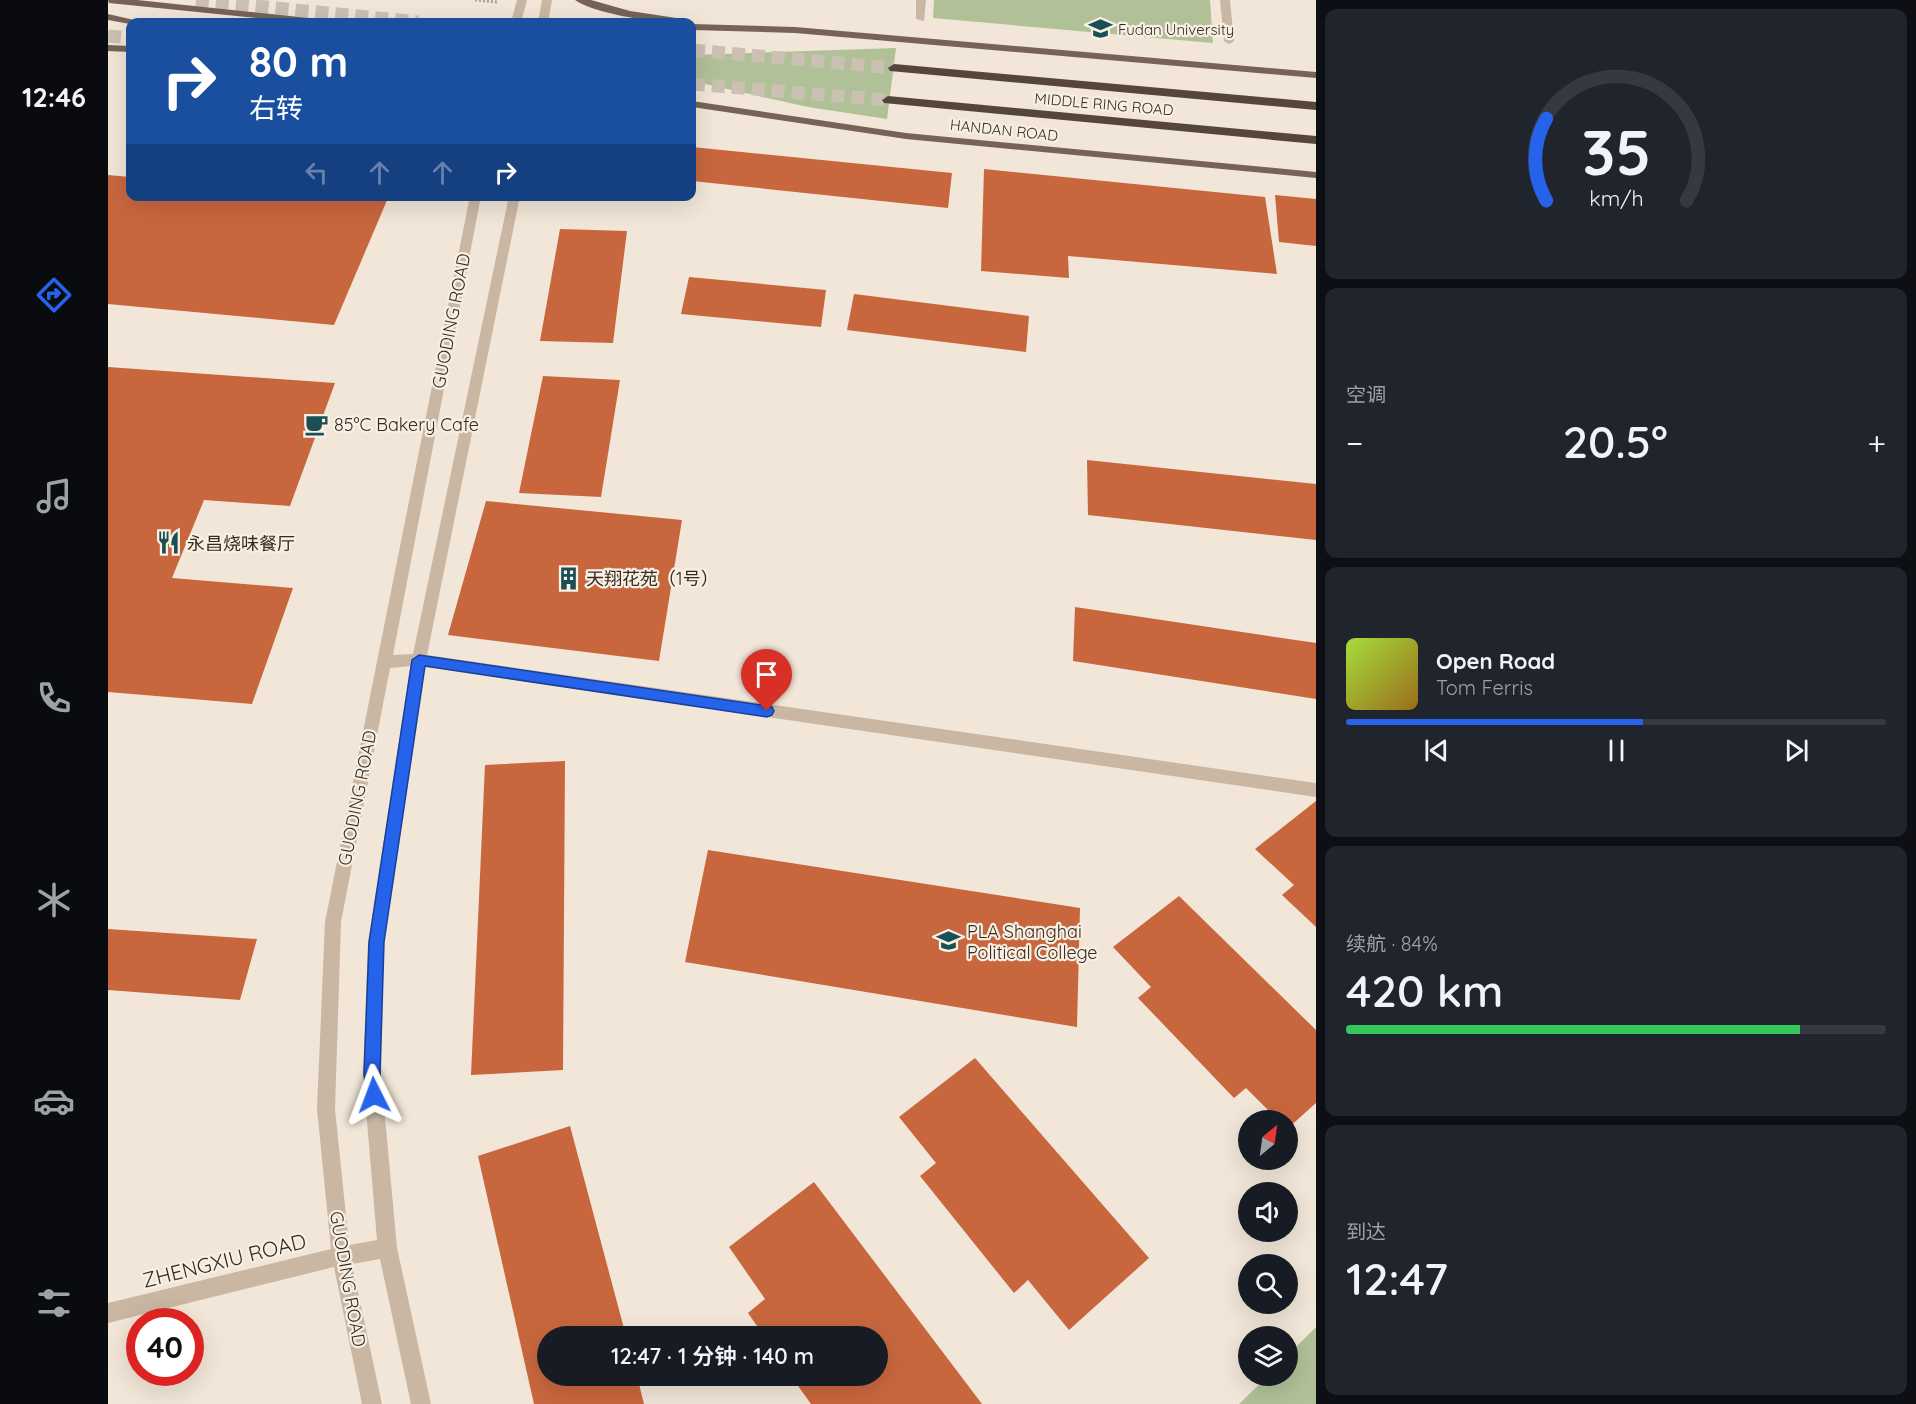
<!DOCTYPE html>
<html lang="zh">
<head>
<meta charset="utf-8">
<style>
  :root { --surface:#171b24; --page:#20242c; --text:#f1f3f6; --muted:#9ea1a6; --line:#363941; --accent:#2563eb }
  body { margin:0; font-family:Quicksand,"Noto Sans SC",sans-serif; background:var(--page); color:var(--text); height:100vh; display:flex; flex-direction:column; font-size:22px; white-space:nowrap }
  * { box-sizing:border-box; margin:0 }
  p { font-size:20px; color:var(--muted) }
  .icon { flex:none; width:33px; height:33px; fill:none; stroke:currentColor; stroke-width:2; stroke-linecap:round; stroke-linejoin:round }
  .map { position:relative; flex:1; overflow:hidden }
  .sheet { display:flex; flex-direction:column; gap:9px; padding:9px; background:#0d0f14; width:600px }
  .sheet>* { flex:none }
  .banner { position:absolute; left:18px; top:18px; width:570px; height:183px; border-radius:12px; box-shadow:0 6px 24px #0002; background:#1a4fa0; color:#fff; overflow:hidden }
  .needle { width:39px; rotate:29deg }
  .fabs { position:absolute; left:1130px; top:1110px; display:grid; gap:12px }
  .fabs a { display:grid; place-items:center; width:60px; height:60px; border-radius:50%; background:var(--surface); box-shadow:0 6px 24px #0002; font-size:30px }
  .speed { position:absolute; left:18px; top:1308px; display:flex; gap:12px; font-size:30px; font-weight:700; text-align:center }
  .speed>* { display:grid; place-content:center; width:78px; height:78px; border-radius:50%; background:var(--surface); box-shadow:0 6px 24px #0002; line-height:1 }
  .speed .limit { border:9px solid #d22; background:#fff; color:#111 }
  .pin { position:absolute; display:grid; place-items:center; width:51px; height:51px; color:#fff; margin:-62px -26px; border-radius:50% 50% 50% 0; rotate:-45deg; box-shadow:0 0 6px #0007 }
  .pin .icon { rotate:45deg }
  .me { position:absolute; width:66px; margin:-33px; rotate:357deg; stroke-linejoin:round; filter:drop-shadow(0 0 4px #0008) }
  .turn { display:flex; align-items:center; gap:21px; height:126px; padding:0 24px; font-size:27px }
  .turn .icon { width:78px; height:78px; stroke-width:2.5 }
  .turn b { display:block; font-size:42px; line-height:51px }
  .lanes { display:flex; align-items:center; height:57px; padding:0 24px; background:#0003; justify-content:center; gap:30px; direction:ltr }
  .lanes .off { opacity:.35 }
  .big { font-size:45px; font-weight:600; line-height:1.1 }
  .sheet .widget { flex:1; display:flex; flex-direction:column; justify-content:center; gap:9px; min-width:0; padding:0 21px; border-radius:12px; background:var(--page) }
  .sheet .dial { align-items:center; gap:0 }
  .dial svg { height:156px; overflow:visible; fill:none; stroke:var(--line); stroke-width:7; stroke-linecap:round; text-anchor:middle }
  .dial text { fill:var(--text); stroke:none }
  .song { display:flex; align-items:center; gap:18px }
  .cover { width:72px; height:72px; border-radius:9px; background:linear-gradient(135deg,hsl(80 70% 55%),hsl(40 70% 35%)) }
  .played { height:6px; border-radius:3px; background:linear-gradient(90deg,var(--accent) 55%,var(--line) 55%) }
  .keys { display:flex; justify-content:space-around; direction:ltr }
  .heat { display:flex; justify-content:space-between; align-items:center; font-size:33px; direction:ltr }
  .charge { height:9px; border-radius:4px; background:linear-gradient(90deg,#34c759 84%,var(--line) 0) }
  .trip { position:absolute; left:429px; top:1326px; width:351px; height:60px; border-radius:30px; background:var(--surface); box-shadow:0 6px 24px #0002; font-weight:600; line-height:60px; text-align:center }
  main { display:flex; flex:1; min-height:0 }
  .menu { display:flex; flex-direction:column; width:108px; justify-content:space-around; align-items:center; background:#090b0e; color:var(--muted) }
  .menu .icon { width:42px; height:42px }
  .menu .on { color:var(--accent) }
  .menu b { font-size:27px; color:var(--text) }
  .map>svg:first-child { display:block }
  .green { fill:#b0c097 }
  .building { fill:#c8673e }
  .lines { fill:none; stroke-linecap:round; stroke-linejoin:round }
  .highway-tunnel { stroke:#cbc1b3; stroke-width:13; stroke-dasharray:13 7; stroke-linecap:butt }
  .path { stroke:#b5a18e; stroke-width:3; stroke-dasharray:2 2; stroke-linecap:butt }
  .minor { fill:#c9b7a3; fill-rule:evenodd }
  .major { fill:#766356; fill-rule:evenodd }
  .highway { fill:#55453c; fill-rule:evenodd }
  .route { fill:#2563eb; stroke:#184099; stroke-width:1.5 }
  .labels { text-anchor:middle; dominant-baseline:central; stroke-width:4.5; stroke-linejoin:round; paint-order:stroke }
  .far-poi-label { font-size:15px; fill:#342b25; stroke:#f9f0e3; text-anchor:start }
  .far-street-label { font-size:15px; fill:#342b25; stroke:#f9f0e3 }
  .street-label { font-size:18px; fill:#342b25; stroke:#f9f0e3 }
  .poi-label { font-size:18px; fill:#342b25; stroke:#f9f0e3; text-anchor:start }
  .near-street-label { font-size:21px; fill:#342b25; stroke:#f9f0e3 }
</style>
</head>
<body>
<main>
<nav class="menu">
<b>12:46</b>
<svg class="icon on" aria-label="directions" viewBox="0 0 24 24"><path d="M12 3l9 9-9 9-9-9zM9 14v-3h6M13 9l2 2-2 2"/></svg>
<svg class="icon" aria-label="music" viewBox="0 0 24 24"><path d="M9 18V5l10-2v13"/><circle cx="6" cy="18" r="3"/><circle cx="16" cy="16" r="3"/></svg>
<svg class="icon" aria-label="phone" viewBox="0 0 24 24"><path d="M5 4h4l2 5-3 2q2 4 5 5l2-3 5 2v4C11 20 4 13 5 4z"/></svg>
<svg class="icon" aria-label="climate" viewBox="0 0 24 24"><path d="M12 3v18M4 7l16 10M4 17L20 7"/></svg>
<svg class="icon" aria-label="car" viewBox="0 0 24 24"><path d="M5 17H2v-5l4-1 3-4h7l3 4 3 1v5h-3M9 17h6M6 11h13"/><circle cx="7" cy="17" r="2"/><circle cx="17" cy="17" r="2"/></svg>
<svg class="icon" aria-label="filters" viewBox="0 0 24 24"><path d="M4 7h16M4 17h16"/><circle cx="9" cy="7" r="2"/><circle cx="15" cy="17" r="2"/></svg>
</nav>
<div class="map">
<svg width="1208" height="1404" viewBox="0 0 1208 1404">
  <rect width="100%" height="100%" fill="#f1e6d7"/>
  <!-- green -->
  <path class="green" d="M826,0H1102L1105,43L825,18Z
    M788,48L779,119L700,107L584,81V55Z
    M1208,1327V1404H1131L1160,1376H1179V1356Z"/>
  <!-- building -->
  <path class="building" d="M584,147L844,173L840,208L584,181Z
    M876,169L1157,197L1169,274L960,256L961,278L873,271Z
    M0,175L22,177V196L280,198L226,325L0,304Z
    M1167,195L1208,199V246L1171,242Z
    M452,229L519,231L505,343L432,341Z
    M581,277L718,290L713,327L573,314Z
    M746,294L921,316L918,352L739,330Z
    M0,367L227,383L182,506L96,500L64,578L185,588L144,704L0,692Z
    M435,376L512,380L493,497L411,493Z
    M979,460L1208,484V540L980,515Z
    M378,501L574,520L551,661L340,635Z
    M967,607L1208,643V699L965,661Z
    M457,761L455,1070L363,1075L377,765Z
    M1208,801V927L1174,895L1186,885L1147,849Z
    M600,850L972,908L969,1027L577,962Z
    M1071,896L1208,1030V1103L1179,1129V1120H1170L1138,1088L1126,1098L1030,998L1043,987L1005,947Z
    M0,929L149,939L132,1000L0,990Z
    M867,1058L1041,1258L961,1330L920,1280L906,1293L812,1176L828,1163L791,1117Z
    M462,1126L518,1336H440V1376H529L536,1404H426L370,1156Z
    M706,1182L874,1404H703L683,1376H770V1336H656L640,1313L657,1299L621,1247Z"/>
  <g class="lines">
    <!-- highway-tunnel -->
    <path class="highway-tunnel" d="M88,0L310,22
      M0,36L22,38
      M584,50L786,68
      M584,84L780,100"/>
    <!-- path -->
    <path class="path" d="M367,0L389,2"/>
    <!-- minor -->
    <path class="minor" d="M409,0H419L413,22H403Z
      M434,0H444L440,22H430Z
      M808,0H818L816,21L808,19Z
      M1112,0H1122L1126,41L1121,44L1116,41Z
      M362,196H373L285,655L305,654L401,196H412L319,655L1208,783V797L317,667L276,943L273,1074L289,1248L323,1404H303L272,1259L244,1264L274,1404H254L226,1267L0,1323V1303L223,1249L209,1109L217,922ZM303,666L260,943L255,1074L269,1240L241,1245L227,1109L233,922L282,668Z"/>
    <!-- major -->
    <path class="major" d="M0,0H29L211,19L216,22H188L1,3Z
      M467,0H483L522,11L575,19L580,22C556,25 486,14 467,0Z
      M0,14L35,22L22,24L0,20Z
      M584,24L687,27L1208,72V78L687,33L584,30Z
      M0,45L22,46V52L0,51Z
      M584,101L798,133L1208,172V178L798,139L584,107Z"/>
    <!-- highway -->
    <path class="highway" d="M786,64L1208,102V110L782,71L780,68Z
      M780,96L1208,136V144L776,103L774,100Z"/>
  </g>
  <!-- route -->
  <path class="route" d="M311,655L659,706L664,707L666,711L664,715L659,717L317,666L276,942L272,1074L274,1095L272,1101L266,1104L260,1101L256,1074L261,942L304,660Z"/>
  <!-- icons -->
  <defs>
    <symbol id="university-bare" viewBox="-9 -9 18 18"><path d="M0-5L7-2L0 1L-7-2ZM-4 1L0 2.5L4 1V4Q0 6-4 4Z" fill="#1b4f56" stroke="#f9f0e3" stroke-width="2.5" paint-order="stroke"/></symbol>
    <symbol id="cafe-bare" viewBox="-9 -9 18 18"><path d="M-5.5-4.5H6V0H3Q3 3.5 0 3.5H-2.5Q-5.5 3.5-5.5 0ZM3-3.2v2h1.7v-2ZM-6 4.5H4V6H-6Z" fill="#1b4f56" stroke="#f9f0e3" stroke-width="2.5" paint-order="stroke"/></symbol>
    <symbol id="restaurant-bare" viewBox="-9 -9 18 18"><path d="M-5-6h1v4h1v-4h1v4h1v-4h1v5L-1.5 .5V6h-2V.5L-5-1ZM5-6V6H3V1.5H1.5Q1.5-4 5-6Z" fill="#1b4f56" stroke="#f9f0e3" stroke-width="2.5" paint-order="stroke"/></symbol>
    <symbol id="building-bare" viewBox="-9 -9 18 18"><path d="M-4-6H4V6H1V3H-1V6H-4ZM-2.5-4.3h1.7v1.8h-1.7ZM.8-4.3h1.7v1.8H.8ZM-2.5-1h1.7V.8h-1.7ZM.8-1h1.7V.8H.8Z" fill="#1b4f56" stroke="#f9f0e3" stroke-width="2.5" paint-order="stroke"/></symbol>
  </defs>
  <g fill-rule="evenodd">
    <use href="#university-bare" x="976" y="12" width="33" height="33"/>
    <use href="#cafe-bare" x="192" y="408" width="33" height="33"/>
    <use href="#restaurant-bare" x="44" y="526" width="33" height="33"/>
    <use href="#building-bare" x="444" y="562" width="33" height="33"/>
    <use href="#university-bare" x="824" y="924" width="33" height="33"/>
  </g>
  <g class="labels">
    <!-- far-poi labels -->
    <g class="far-poi-label">
      <text x="1010" y="29">Fudan University</text>
    </g>
    <!-- far-street labels -->
    <g class="far-street-label">
      <text transform="translate(996 104) rotate(5)">MIDDLE RING ROAD</text>
      <text transform="translate(896 130) rotate(6)">HANDAN ROAD</text>
    </g>
    <!-- street labels -->
    <g class="street-label">
      <text transform="translate(343 321) rotate(-79)">GUODING ROAD</text>
      <text transform="translate(249 798) rotate(-79)">GUODING ROAD</text>
      <text transform="translate(240 1279) rotate(80)">GUODING ROAD</text>
    </g>
    <!-- poi labels -->
    <g class="poi-label">
      <text x="226" y="424">85°C Bakery Cafe</text>
      <text x="79" y="543">永昌烧味餐厅</text>
      <text x="478" y="578">天翔花苑（1号）</text>
      <text x="859" y="931">PLA Shanghai<tspan x="859" dy="21">Political College</tspan></text>
    </g>
    <!-- near-street labels -->
    <g class="near-street-label">
      <text transform="translate(116 1260) rotate(-14)">ZHENGXIU ROAD</text>
    </g>
  </g>
</svg>
<div class="fabs">
<a><svg class="needle" viewBox="-14 -14 28 28"><path d="M0-13l5 13h-10z" fill="#e53935"/><path d="M0 13l5-13h-10z" fill="#9ea1a6"/></svg></a>
<a><svg class="icon" aria-label="sound" viewBox="0 0 24 24"><path d="M4 9h4l5-4v14l-5-4H4zM17 9q2 3 0 6"/></svg></a>
<a><svg class="icon" aria-label="search" viewBox="0 0 24 24"><circle cx="10" cy="10" r="6"/><path d="M15 15l6 6"/></svg></a>
<a><svg class="icon" aria-label="layers" viewBox="0 0 24 24"><path d="M12 4l9 5-9 5-9-5zM3 14l9 5 9-5"/></svg></a>
</div>
<div class="speed"><div class="limit">40</div></div>
<div class="pin" style="left:659px;top:711px;background:#d93025"><svg class="icon" aria-label="arrive" viewBox="0 0 24 24"><path d="M6 21V4h12l-3 4 3 4H6"/></svg></div>
<svg class="me" style="left:266px;top:1095px" viewBox="-20 -20 40 40"><path d="M0-17L14 15 0 8-14 15z" fill="#2563eb" stroke="#fff" stroke-width="4"/></svg>
<div class="trip">12:47 · 1 分钟 · 140 m</div>
<div class="banner">
<div class="turn"><svg class="icon" aria-label="right" viewBox="0 0 24 24"><path d="M7 20v-9h11M14 6l5 5-5 5"/></svg><div><b>80 m</b>右转</div></div>
<div class="lanes"><svg class="icon off" aria-label="left" viewBox="0 0 24 24"><path d="M17 20v-9H6M10 6l-5 5 5 5"/></svg><svg class="icon off" aria-label="ahead" viewBox="0 0 24 24"><path d="M12 20V5M6 11l6-6 6 6"/></svg><svg class="icon off" aria-label="ahead" viewBox="0 0 24 24"><path d="M12 20V5M6 11l6-6 6 6"/></svg><svg class="icon" aria-label="right" viewBox="0 0 24 24"><path d="M7 20v-9h11M14 6l5 5-5 5"/></svg></div>
</div>
</div>
<section class="sheet">
<div class="widget dial"><svg viewBox="0 0 100 80">
<path d="M14 69A42 42 0 1 1 86 69"/>
<path d="M14 69A42 42 0 0 1 14 27" stroke="#2563eb"/>
<text x="50" y="56" font-size="32" font-weight="700">35</text>
<text x="50" y="72" font-size="11">km/h</text>
</svg></div>
<div class="widget"><p>空调</p>
<div class="heat"><a>−</a><b class="big">20.5°</b><a>+</a></div>
</div>
<div class="widget">
<div class="song"><i class="cover"></i><div><b>Open Road</b><p>Tom Ferris</p></div></div>
<div class="played"></div>
<div class="keys"><svg class="icon" aria-label="previous" viewBox="0 0 24 24"><path d="M18 5L8 12l10 7zM5 5v14"/></svg><svg class="icon" aria-label="pause" viewBox="0 0 24 24"><path d="M8 5v14M16 5v14"/></svg><svg class="icon" aria-label="next" viewBox="0 0 24 24"><path d="M6 5l10 7-10 7zM19 5v14"/></svg></div>
</div>
<div class="widget"><p>续航 · 84%</p><b class="big">420 km</b><div class="charge"></div></div>
<div class="widget"><p>到达</p><b class="big">12:47</b></div>
</section>
</main>
</body>
</html>
